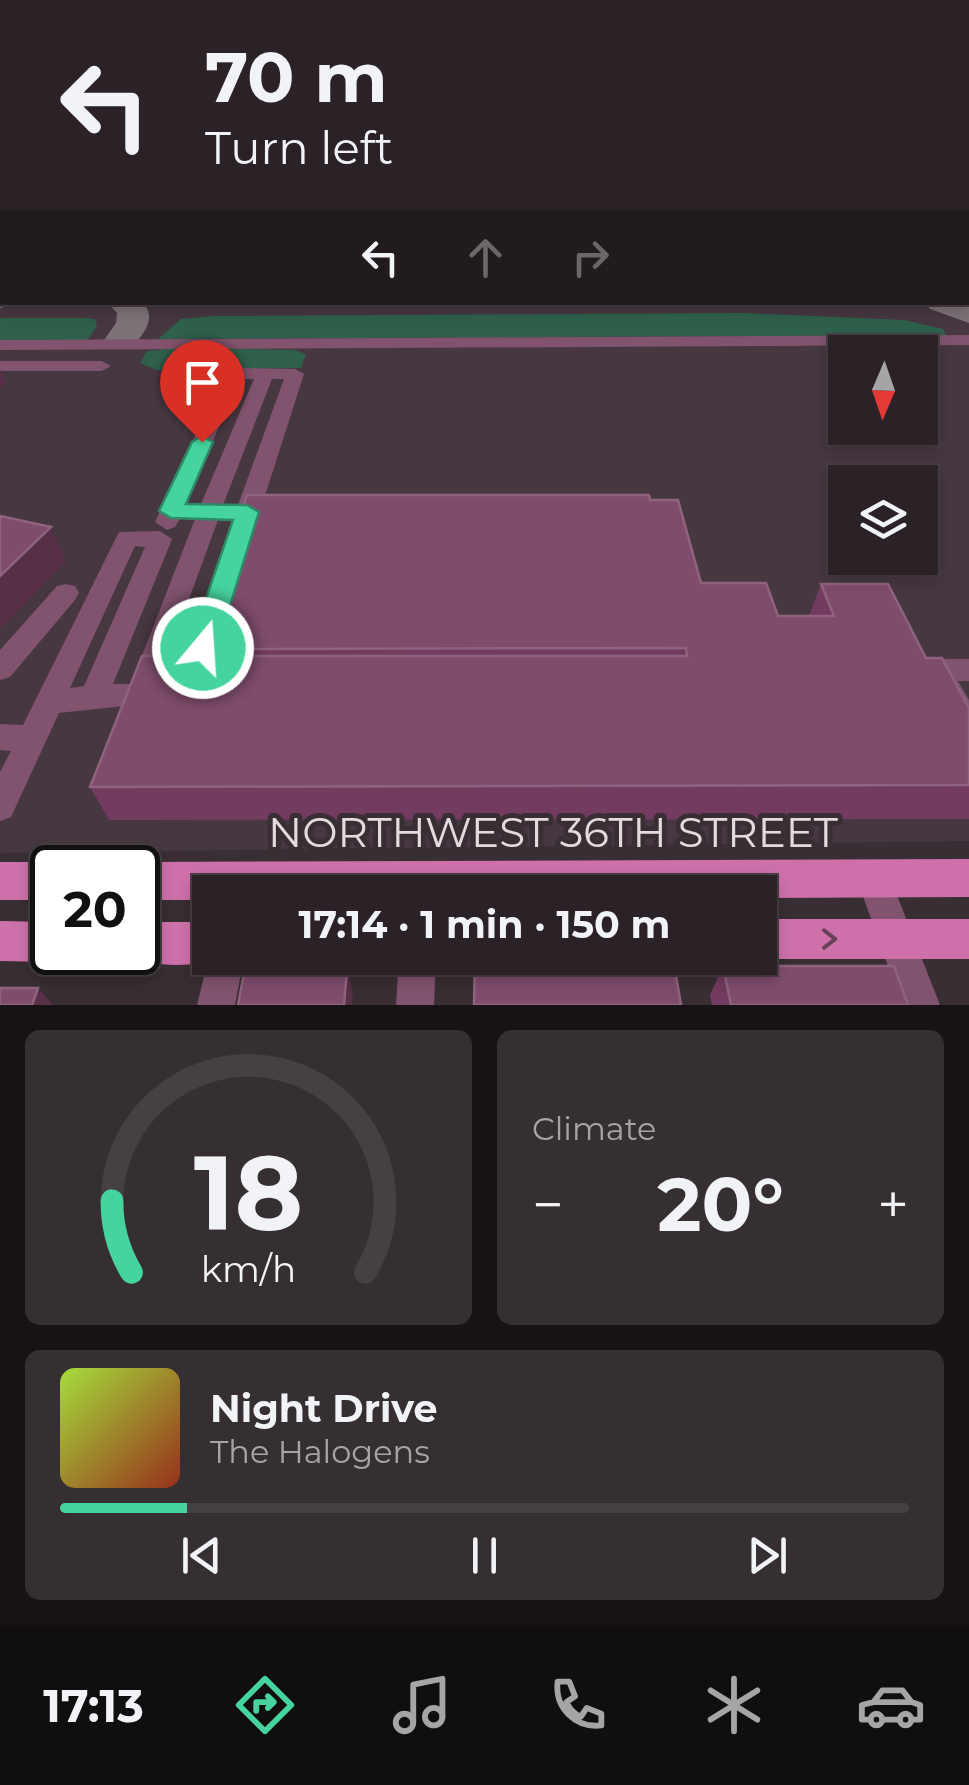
<!DOCTYPE html>
<html lang="en">
<head>
<meta charset="utf-8">
<style>
  :root { --surface:#2a2226; --page:#362f32; --text:#f1f3f6; --muted:#a5a4a7; --line:#463f43; --accent:#46d49e }
  body { margin:0; font-family:Montserrat,sans-serif; background:var(--page); color:var(--text); height:100vh; display:flex; flex-direction:column; font-size:38px; white-space:nowrap }
  * { box-sizing:border-box; margin:0 }
  p { font-size:32px; color:var(--muted) }
  .icon { flex:none; width:55px; height:55px; fill:none; stroke:currentColor; stroke-width:2; stroke-linecap:round; stroke-linejoin:round }
  .map { position:relative; height:1005px; overflow:hidden }
  .details { display:flex; flex-direction:column; gap:25px; padding:25px; background:#171315; flex:1 }
  .details>* { flex:none }
  .hud { position:absolute; left:0px; top:0px; width:970px; height:305px; box-shadow:0 5px 15px #0003,0 0 0 2px var(--line); background:#2a2226; color:var(--text); overflow:hidden }
  .needle { width:65px; rotate:182deg }
  .controls { position:absolute; left:828px; top:335px; display:grid; gap:20px }
  .controls a { display:grid; place-items:center; width:110px; height:110px; border-radius:0px; background:var(--surface); box-shadow:0 5px 15px #0003,0 0 0 2px var(--line); font-size:50px }
  .speed { position:absolute; left:30px; top:845px; display:flex; gap:20px; font-size:50px; font-weight:700; text-align:center }
  .speed>* { display:grid; place-content:center; width:130px; height:130px; border-radius:50%; background:var(--surface); box-shadow:0 5px 15px #0003,0 0 0 2px var(--line); line-height:1 }
  .speed .limit { border:5px solid #111; border-radius:15px; background:#fff; color:#111 }
  .pin { position:absolute; display:grid; place-items:center; width:85px; height:85px; color:#fff; margin:-102px -42px; border-radius:50% 50% 50% 0; rotate:-45deg; box-shadow:0 0 10px #0007 }
  .pin .icon { rotate:45deg }
  .me { position:absolute; width:110px; margin:-55px; rotate:18deg; stroke-linejoin:round; filter:drop-shadow(0 0 8px #0008) }
  .turn { display:flex; align-items:center; gap:35px; height:210px; padding:0 40px; font-size:45px }
  .turn .icon { width:130px; height:130px; stroke-width:2.5 }
  .turn b { display:block; font-size:70px; line-height:85px }
  .lanes { display:flex; align-items:center; height:95px; padding:0 40px; background:#0003; justify-content:center; gap:50px; direction:ltr }
  .lanes .off { opacity:.35 }
  .big { font-size:75px; font-weight:700; line-height:1.1 }
  .details .widget { flex:1; display:flex; flex-direction:column; justify-content:center; gap:15px; min-width:0; padding:0 35px; border-radius:15px; background:var(--page) }
  .details .dial { align-items:center; gap:0 }
  .dial svg { height:260px; overflow:visible; fill:none; stroke:var(--line); stroke-width:7; stroke-linecap:round; text-anchor:middle }
  .dial text { fill:var(--text); stroke:none }
  .song { display:flex; align-items:center; gap:30px }
  .cover { width:120px; height:120px; border-radius:15px; background:linear-gradient(135deg,hsl(80 70% 55%),hsl(10 70% 35%)) }
  .played { height:10px; border-radius:5px; background:linear-gradient(90deg,var(--accent) 15%,var(--line) 15%) }
  .keys { display:flex; justify-content:space-around; direction:ltr }
  .heat { display:flex; justify-content:space-between; align-items:center; font-size:55px; direction:ltr }
  .details .tiles { flex:1; display:grid; gap:25px; grid-template-columns:1fr 1fr }
  .widget:last-child { grid-column:span 2 }
  .trip { position:absolute; left:192px; top:875px; width:585px; height:100px; border-radius:0px; background:var(--surface); box-shadow:0 5px 15px #0003,0 0 0 2px var(--line); font-weight:700; line-height:100px; text-align:center }
  .menu { display:flex; height:160px; justify-content:space-around; align-items:center; background:#110e0f; color:var(--muted) }
  .menu .icon { width:70px; height:70px }
  .menu .on { color:var(--accent) }
  .menu b { font-size:45px; color:var(--text) }
  .map>svg:first-child { display:block }
  .built { fill:#463740; fill-rule:evenodd }
  .green { fill:#2f604b }
  .lines { fill:none; stroke-linecap:round; stroke-linejoin:round }
  .taxiway { fill:#7c7277; fill-rule:evenodd }
  .runway { fill:#7c7277; fill-rule:evenodd }
  .minor { fill:#81536e; fill-rule:evenodd }
  .major { fill:#ce71aa; fill-rule:evenodd }
  .wall { fill:#733b5f }
  .shaded-wall { fill:#572f47 }
  .building { fill:#7f4c6c; stroke:#8f637e; stroke-width:2.5 }
  .oneway { stroke:#654257 }
  .route { fill:#46d49e; stroke:#2e8a67; stroke-width:2.5 }
  .labels { text-anchor:middle; dominant-baseline:central; stroke-width:10; stroke-linejoin:round; paint-order:stroke }
  .near-street-label { font-size:42px; fill:#e2dbdf; stroke:#382e33 }
</style>
</head>
<body>
<div class="map">
<svg width="969" height="1005" viewBox="0 0 969 1005">
  <rect width="100%" height="100%" fill="#382e33"/>
  <!-- built -->
  <path class="built" d="M0,129L2,302H968L969,129V841L0,853ZM845,352H920V428H845ZM845,482H920V558H845Z"/>
  <!-- green -->
  <path class="green" d="M744,313L904,320L943,329L946,335L158,339L181,319L215,316Z
    M0,318H84L95,319L97,326L87,340H0Z
    M174,348L294,350L306,354L301,368L157,370L140,363L147,351Z"/>
  <g class="lines">
    <!-- taxiway -->
    <path class="taxiway" d="M968,147H969V161H968Z
      M0,150L2,151V165L0,164Z
      M969,189V205H968V190Z
      M0,288L2,302L13,305L0,308Z
      M107,302H143C157,320 144,332 133,347H109L104,340L116,323L117,313Z
      M925,302H969V323L930,309Z"/>
    <!-- runway -->
    <path class="runway" d="M968,192H969V232H968Z
      M0,196H2V236H0Z"/>
    <!-- minor -->
    <path class="minor" d="M969,335V345L0,350V340Z
      M0,361H102L111,366L102,371H0Z
      M233,368L295,369L304,374L252,536L248,542H232L228,536L233,520H218L151,703L59,713L11,817L0,821V772L11,751L0,750V724L23,725L119,532L160,531L172,539L113,684H131L195,519H180L175,527L167,530L155,522L224,373ZM240,379H254L201,504H185ZM272,379H284L238,505H223ZM135,546L145,547L84,686L70,688Z
      M66,584L75,586L79,593L75,600L10,677L0,680V650L57,586Z
      M938,659H969V681H958L969,700V741L958,737L924,670L928,662Z
      M873,860L885,865L940,1005H902L856,877L861,865Z
      M210,952V958H244L235,1005H197Z
      M399,958H436L434,1005H396Z"/>
    <!-- major -->
    <path class="major" d="M969,859V897L760,898V892H210V900H138V868H124L138,862Z
      M0,862H52L66,868H52V900H0Z
      M760,919H969V959H760L755,958H760Z
      M0,921L52,922V952H68L66,956L52,962L0,961Z
      M138,922H210V958H222C196,968 149,967 124,956L122,952H138Z"/>
  </g>
  <!-- wall -->
  <path class="wall" d="M650,500L701,583L778,616H809L821,584L926,658L969,708V819L109,820L90,787L197,656L194,649Z
    M723,966L908,1005H712L710,995Z"/>
  <!-- shaded-wall -->
  <path class="shaded-wall" d="M0,369L6,383L0,390Z
    M51,527L66,562L0,629V576Z
    M347,970L353,992L352,1005H344Z
    M38,988L53,1005H32Z"/>
  <!-- building -->
  <path class="building" d="M247,495H649L650,500H678L701,583H766L778,616H834L821,584H888L926,658H942L969,708V785L90,787L142,656H687L686,648L194,649Z
    M0,516L51,527L0,576Z
    M475,958H673L681,1005H474Z
    M723,966H894L908,1005H731Z
    M347,970L344,1005H238L244,973Z
    M0,988H38L32,1005H0Z"/>
  <!-- one-way arrows -->
  <defs><path id="oneway-chevron" d="M-2-3.5L2.5 0L-2 3.5" fill="none" stroke-width="1.6" stroke-linecap="round" stroke-linejoin="round" transform="scale(2.5)"/></defs>
  <use class="oneway" href="#oneway-chevron" transform="translate(829 939)"/>
  <!-- sky -->
  <linearGradient id="sky" x2="0" y2="1"><stop stop-color="#1f191c"/><stop offset="0.48" stop-color="#4d4c5b"/><stop offset="1" stop-color="#4d4c5b" stop-opacity="0"/></linearGradient>
  <rect width="969" height="269" fill="url(#sky)"/>
  <!-- route -->
  <path class="route" d="M202,436L213,442L186,504L247,505L259,512L217,648L213,656H194L189,648L233,520L171,518L159,511L192,442Z"/>
  <g class="labels">
    <!-- near-street labels -->
    <g class="near-street-label">
      <text x="553" y="832">NORTHWEST 36TH STREET</text>
    </g>
  </g>
</svg>
<div class="controls">
<a><svg class="needle" viewBox="-14 -14 28 28"><path d="M0-13l5 13h-10z" fill="#e53935"/><path d="M0 13l5-13h-10z" fill="#a5a4a7"/></svg></a>
<a><svg class="icon" aria-label="layers" viewBox="0 0 24 24"><path d="M12 4l9 5-9 5-9-5zM3 14l9 5 9-5"/></svg></a>
</div>
<div class="speed"><div class="limit">20</div></div>
<div class="pin" style="left:202px;top:442px;background:#d93025"><svg class="icon" aria-label="arrive" viewBox="0 0 24 24"><path d="M6 21V4h12l-3 4 3 4H6"/></svg></div>
<svg class="me" style="left:203px;top:648px" viewBox="-20 -20 40 40"><circle r="17" fill="#46d49e" stroke="#fff" stroke-width="3"/><path d="M0-11L8 9 0 5-8 9z" fill="#fff"/></svg>
<div class="trip">17:14 · 1 min · 150 m</div>
<div class="hud">
<div class="turn"><svg class="icon" aria-label="left" viewBox="0 0 24 24"><path d="M17 20v-9H6M10 6l-5 5 5 5"/></svg><div><b>70 m</b>Turn left</div></div>
<div class="lanes"><svg class="icon" aria-label="left" viewBox="0 0 24 24"><path d="M17 20v-9H6M10 6l-5 5 5 5"/></svg><svg class="icon off" aria-label="ahead" viewBox="0 0 24 24"><path d="M12 20V5M6 11l6-6 6 6"/></svg><svg class="icon off" aria-label="right" viewBox="0 0 24 24"><path d="M7 20v-9h11M14 6l5 5-5 5"/></svg></div>
</div>
</div>
<section class="details">
<div class="tiles">
<div class="widget dial"><svg viewBox="0 0 100 80">
<path d="M14 69A42 42 0 1 1 86 69"/>
<path d="M14 69A42 42 0 0 1 8 47" stroke="#46d49e"/>
<text x="50" y="56" font-size="32" font-weight="700">18</text>
<text x="50" y="72" font-size="11">km/h</text>
</svg></div>
<div class="widget"><p>Climate</p>
<div class="heat"><a>−</a><b class="big">20°</b><a>+</a></div>
</div>
<div class="widget">
<div class="song"><i class="cover"></i><div><b>Night Drive</b><p>The Halogens</p></div></div>
<div class="played"></div>
<div class="keys"><svg class="icon" aria-label="previous" viewBox="0 0 24 24"><path d="M18 5L8 12l10 7zM5 5v14"/></svg><svg class="icon" aria-label="pause" viewBox="0 0 24 24"><path d="M8 5v14M16 5v14"/></svg><svg class="icon" aria-label="next" viewBox="0 0 24 24"><path d="M6 5l10 7-10 7zM19 5v14"/></svg></div>
</div>
</div>
</section>
<nav class="menu">
<b>17:13</b>
<svg class="icon on" aria-label="directions" viewBox="0 0 24 24"><path d="M12 3l9 9-9 9-9-9zM9 14v-3h6M13 9l2 2-2 2"/></svg>
<svg class="icon" aria-label="music" viewBox="0 0 24 24"><path d="M9 18V5l10-2v13"/><circle cx="6" cy="18" r="3"/><circle cx="16" cy="16" r="3"/></svg>
<svg class="icon" aria-label="phone" viewBox="0 0 24 24"><path d="M5 4h4l2 5-3 2q2 4 5 5l2-3 5 2v4C11 20 4 13 5 4z"/></svg>
<svg class="icon" aria-label="climate" viewBox="0 0 24 24"><path d="M12 3v18M4 7l16 10M4 17L20 7"/></svg>
<svg class="icon" aria-label="car" viewBox="0 0 24 24"><path d="M5 17H2v-5l4-1 3-4h7l3 4 3 1v5h-3M9 17h6M6 11h13"/><circle cx="7" cy="17" r="2"/><circle cx="17" cy="17" r="2"/></svg>
</nav>
</body>
</html>
